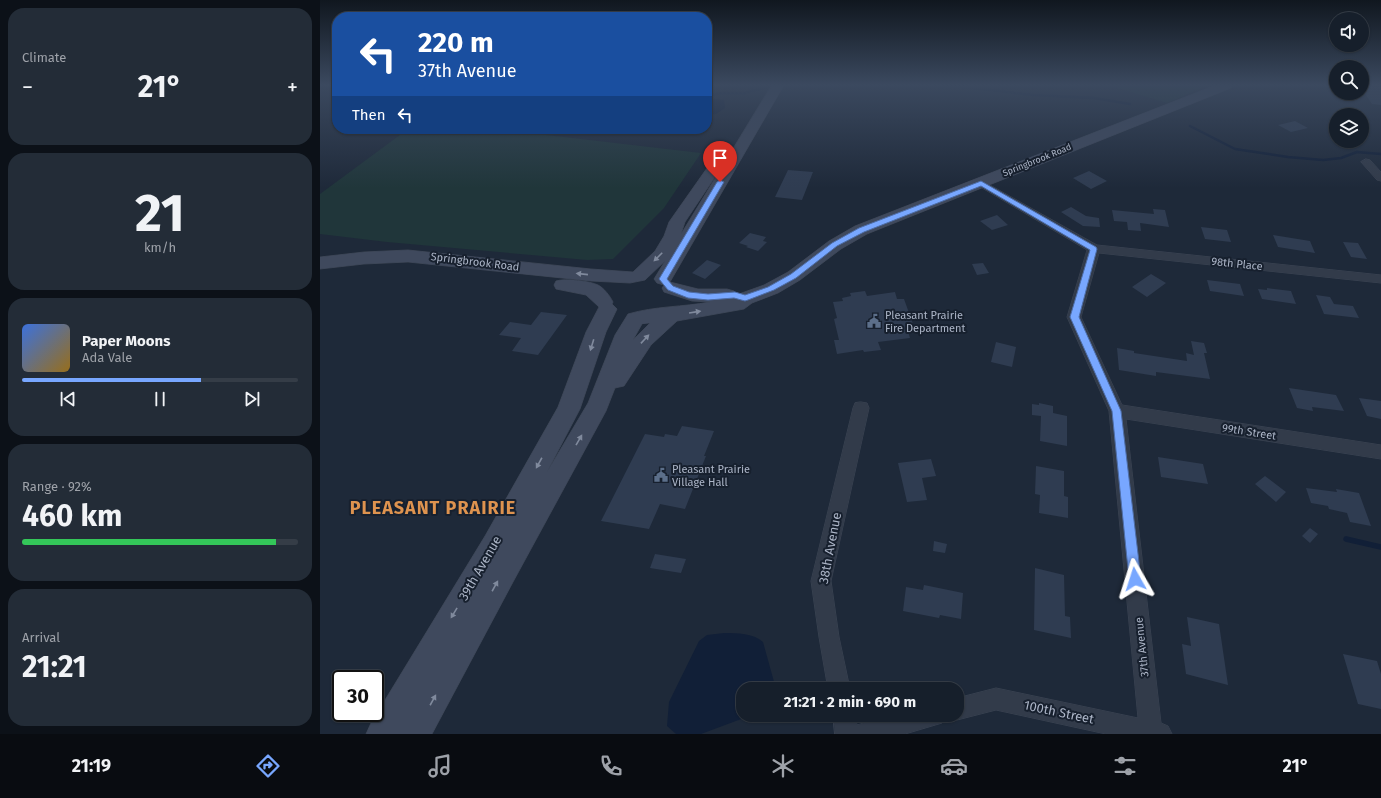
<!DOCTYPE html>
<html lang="en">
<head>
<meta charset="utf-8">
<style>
  :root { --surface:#161f2b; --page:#232c37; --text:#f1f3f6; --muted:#9ea2a9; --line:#353d47; --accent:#78a7ff }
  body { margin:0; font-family:"Fira Sans",sans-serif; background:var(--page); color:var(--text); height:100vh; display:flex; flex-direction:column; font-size:15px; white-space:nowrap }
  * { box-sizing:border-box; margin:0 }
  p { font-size:13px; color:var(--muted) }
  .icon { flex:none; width:22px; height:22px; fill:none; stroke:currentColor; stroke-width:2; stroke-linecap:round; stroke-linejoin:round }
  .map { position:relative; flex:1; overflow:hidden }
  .panel { display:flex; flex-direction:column; gap:8px; padding:8px; background:#0c1118; width:320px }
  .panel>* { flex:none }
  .banner { position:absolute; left:12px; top:12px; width:380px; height:122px; border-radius:16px; box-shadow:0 1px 3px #0004,0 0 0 1px var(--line); background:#1a4fa0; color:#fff; overflow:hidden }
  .tools { position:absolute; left:1009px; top:12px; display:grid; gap:8px }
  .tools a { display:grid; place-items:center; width:40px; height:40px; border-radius:50%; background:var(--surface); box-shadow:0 1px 3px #0004,0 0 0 1px var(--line); font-size:20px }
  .speed { position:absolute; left:12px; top:670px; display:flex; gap:8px; font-size:20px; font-weight:700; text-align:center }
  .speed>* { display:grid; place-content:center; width:52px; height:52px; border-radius:50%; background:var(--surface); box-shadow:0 1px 3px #0004,0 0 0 1px var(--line); line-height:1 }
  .speed .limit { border:2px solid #111; border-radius:6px; background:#fff; color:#111 }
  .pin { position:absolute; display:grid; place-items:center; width:34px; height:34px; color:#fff; margin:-41px -17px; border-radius:50% 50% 50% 0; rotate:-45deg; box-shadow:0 0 4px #0007 }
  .pin .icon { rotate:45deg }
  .me { position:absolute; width:44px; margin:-22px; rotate:354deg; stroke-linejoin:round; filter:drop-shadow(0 0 3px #0008) }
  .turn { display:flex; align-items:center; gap:14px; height:84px; padding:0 20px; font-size:18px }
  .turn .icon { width:52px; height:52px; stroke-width:2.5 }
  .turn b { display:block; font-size:28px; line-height:34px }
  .then { display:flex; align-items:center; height:38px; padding:0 20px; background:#0003; gap:8px; font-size:15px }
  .big { font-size:30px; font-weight:700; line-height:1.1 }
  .panel .card { flex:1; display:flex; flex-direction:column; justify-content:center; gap:6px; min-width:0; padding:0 14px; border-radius:16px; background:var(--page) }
  .panel .dial { align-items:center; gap:0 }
  .dial b { font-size:52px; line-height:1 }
  .song { display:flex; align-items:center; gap:12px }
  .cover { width:48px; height:48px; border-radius:6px; background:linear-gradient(135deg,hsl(220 70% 55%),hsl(40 70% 35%)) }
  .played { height:4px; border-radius:2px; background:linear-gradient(90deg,var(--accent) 65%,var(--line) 65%) }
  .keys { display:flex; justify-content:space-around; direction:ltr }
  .heat { display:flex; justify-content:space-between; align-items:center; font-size:22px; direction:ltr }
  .charge { height:6px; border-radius:3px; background:linear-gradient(90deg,#34c759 92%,var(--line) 0) }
  .trip { position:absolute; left:416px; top:682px; width:228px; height:40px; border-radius:16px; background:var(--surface); box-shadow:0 1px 3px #0004,0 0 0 1px var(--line); font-weight:700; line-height:40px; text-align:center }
  .tabs { display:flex; height:64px; justify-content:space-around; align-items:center; background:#090c11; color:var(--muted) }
  .tabs .icon { width:28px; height:28px }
  .tabs .on { color:var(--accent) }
  .tabs b { font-size:18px; color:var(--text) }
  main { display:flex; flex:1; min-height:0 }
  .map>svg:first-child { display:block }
  .green { fill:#20363a }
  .water { fill:#111f37 }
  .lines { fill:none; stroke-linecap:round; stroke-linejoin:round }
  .stream-far1 { stroke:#111f37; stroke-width:2.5 }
  .stream { stroke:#111f37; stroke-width:5.5 }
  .building { fill:#2f3c51 }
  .street-casing { stroke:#3b4453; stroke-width:1 }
  .secondary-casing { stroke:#3b4453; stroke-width:1 }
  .street { fill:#323b4a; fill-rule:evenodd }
  .secondary { fill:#3f495d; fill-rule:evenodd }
  .oneway { fill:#808a9d }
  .route { fill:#78a7ff; stroke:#4e6da6 }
  .labels { text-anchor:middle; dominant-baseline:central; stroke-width:4; stroke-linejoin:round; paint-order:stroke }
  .far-street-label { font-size:9px; fill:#acb5c7; stroke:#17202e }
  .street-label { font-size:11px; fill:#acb5c7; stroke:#17202e }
  .poi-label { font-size:11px; fill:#acb5c7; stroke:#17202e; text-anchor:start }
  .near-street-label { font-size:13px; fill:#acb5c7; stroke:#17202e }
  .near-district-label { font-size:18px; font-weight:bold; letter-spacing:1px; fill:#de934f; stroke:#17202e }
</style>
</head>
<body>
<main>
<section class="panel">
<div class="card"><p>Climate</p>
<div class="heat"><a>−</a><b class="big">21°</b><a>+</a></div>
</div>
<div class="card dial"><b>21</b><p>km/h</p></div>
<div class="card">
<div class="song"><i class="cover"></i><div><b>Paper Moons</b><p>Ada Vale</p></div></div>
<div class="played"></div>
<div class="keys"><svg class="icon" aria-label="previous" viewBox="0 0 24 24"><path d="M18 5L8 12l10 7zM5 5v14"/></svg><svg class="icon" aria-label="pause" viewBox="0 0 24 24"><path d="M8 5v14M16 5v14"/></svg><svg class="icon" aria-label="next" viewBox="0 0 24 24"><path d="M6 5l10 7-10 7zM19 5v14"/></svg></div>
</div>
<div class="card"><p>Range · 92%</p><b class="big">460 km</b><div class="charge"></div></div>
<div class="card"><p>Arrival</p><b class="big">21:21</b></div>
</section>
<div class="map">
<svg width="1061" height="734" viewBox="0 0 1061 734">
  <rect width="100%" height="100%" fill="#1e2939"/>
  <!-- green -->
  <path class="green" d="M788,85H889L847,103Z
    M88,129H176L381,153L344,208L293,259L267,260L67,242L0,234V194Z"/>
  <!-- water -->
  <path class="water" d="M387,98L404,100L405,108L396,114L387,115Z
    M404,633C417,633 433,633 443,642L456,689H423V715H432L381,734H356L347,726L349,702L379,641L387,635Z"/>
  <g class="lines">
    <!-- stream-far1 -->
    <path class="stream-far1" d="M627,85L713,95L774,98L810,104
      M387,96L401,93H425L443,88
      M870,126L915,149L968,157L1003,160L1021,158L1037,152L1061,154"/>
    <!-- stream -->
    <path class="stream" d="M1026,539L1061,547"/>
  </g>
  <!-- building -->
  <path class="building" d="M1042,85H1061V105L1052,104L1042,89Z
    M975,121L988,128L971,132L958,125Z
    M468,170L493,172L482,200L455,197Z
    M769,171L787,181L771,189L753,178Z
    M751,207L766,216L779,218L780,227L763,226L741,212Z
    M833,209L845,210L849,227L820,223L821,231L808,230L807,222L794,221L792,210L834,214Z
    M677,215L688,225L672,230L660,221Z
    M881,227L907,230L911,242L885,239Z
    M430,233L446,237L443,241L447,242L438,251L426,247L428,246L419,243Z
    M953,235L990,241L995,253L958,247Z
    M1023,242L1038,243L1047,259L1031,257Z
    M387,260L401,265L385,279L372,273Z
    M663,263L669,273L657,275L652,264Z
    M831,274L846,283L827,297L812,287Z
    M887,280L920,284L924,296L890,291Z
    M947,288L971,291L976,304L942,299L938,289L947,290Z
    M545,291L547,296L575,292L577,299H584L593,324L586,325L590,338L558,342L561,350L544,352L543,350L517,354L514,340H519L514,319L517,318L513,302L523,301L522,298L531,296L530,293Z
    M996,295L1010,297L1014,304L1033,306L1039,318L1004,314Z
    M221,312L247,315L218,355L192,351L201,338L179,335L190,322L211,325Z
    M871,341L884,343L887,353H884L890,379L836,372V376L799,370L797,348L814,351V353L867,361L866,353L874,355Z
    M676,342L696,347L692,367L671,362Z
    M969,388L1016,395L1024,411L992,407L993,411L977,408Z
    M1039,398L1061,401V419L1047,416Z
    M719,403L733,406V413L747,416V446L720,441L721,416L712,415V404L719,405Z
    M362,426L394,431L384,456H386L365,509L340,504L329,529L281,521L325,434L344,437L345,434L357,436Z
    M838,457L883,464L888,484L841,477Z
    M611,459L616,476L602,478L607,500L587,502L578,463Z
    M716,466L744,471V496L748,497V518L719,513L720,495L715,494Z
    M945,476L966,492L956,502L935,484Z
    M986,488L1017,492L1016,489L1039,493L1051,526L1030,522L1027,513L1009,509L1008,506L991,503Z
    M990,528L998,534L990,543L982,536Z
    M614,541L627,544L625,553L613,551Z
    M335,554L366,559L361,573L330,568Z
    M715,568L744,575L745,616L750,617L751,638L714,630Z
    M604,585L643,593L641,619L620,615L619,618L583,611L586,587L603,590Z
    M867,617L899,624L908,685L866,674L862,644L871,646Z
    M1023,654L1057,661L1061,674V709L1038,704Z"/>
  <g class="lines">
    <defs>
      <path id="street" d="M1046,159L1050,160L1061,172V181L1057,180L1041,162Z
        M661,180L777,245L1061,275V283L779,253L761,317L802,405L1061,445V459L806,419L841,723L848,726L852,734H786L676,710L637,720L629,717L628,715H637V698L676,688L818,718L789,411L747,317L767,250L657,185L656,183Z
        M541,402L547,403L549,408L511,581L519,637L530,689H508L499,637L491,581L533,408L535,403Z
        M513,715H535L537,725L570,715H625L622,723L585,734H515Z"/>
      <path id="secondary" d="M452,85H464L350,282L378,289H407L414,291L416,295L444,285L468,272L509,241L535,226L896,85H913L911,88L547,234L521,249L480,280L458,293L432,303L424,309L357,321L331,345L304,386L295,388L286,411L193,582L112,734H46L51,723L165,536L238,407L266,332L279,307L266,295L236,289L234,285L236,281C245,278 270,281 278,285C284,288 290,296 293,302L292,304L297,309L286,332L260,409L227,472L268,403L295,335L308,314C335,306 363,307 390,302L372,301L344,292L342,288L344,285L337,283L334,279L345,261L325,280L310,283L271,281L88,262L44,264L0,269V257L44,252L88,250L271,269L313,272L335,251L344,236L349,222L387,168L392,167L397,168L399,171L365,222L361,234ZM330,323L313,340L322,324Z"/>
    </defs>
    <!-- street casing -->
    <use href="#street" class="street-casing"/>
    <!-- secondary casing -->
    <use href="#secondary" class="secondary-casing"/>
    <!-- street -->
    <use href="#street" class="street"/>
    <!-- secondary -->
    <use href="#secondary" class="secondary"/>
  </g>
  <!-- one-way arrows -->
  <defs><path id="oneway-solid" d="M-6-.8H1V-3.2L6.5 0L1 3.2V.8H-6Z"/></defs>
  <g class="oneway">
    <use href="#oneway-solid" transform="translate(338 257) rotate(135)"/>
    <use href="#oneway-solid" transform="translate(262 274) rotate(-174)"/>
    <use href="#oneway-solid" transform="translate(375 312) rotate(-9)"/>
    <use href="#oneway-solid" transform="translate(325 339) rotate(-47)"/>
    <use href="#oneway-solid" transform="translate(272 345) rotate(107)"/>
    <use href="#oneway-solid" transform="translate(259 440) rotate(-60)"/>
    <use href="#oneway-solid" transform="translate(219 463) rotate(119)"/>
    <use href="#oneway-solid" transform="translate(175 586) rotate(-61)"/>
    <use href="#oneway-solid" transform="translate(134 613) rotate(121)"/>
    <use href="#oneway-solid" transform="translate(113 700) rotate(-61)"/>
  </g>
  <!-- sky -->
  <linearGradient id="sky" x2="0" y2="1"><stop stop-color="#10171f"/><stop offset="0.45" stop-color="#3b495f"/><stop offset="1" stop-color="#3b495f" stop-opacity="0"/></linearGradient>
  <rect width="1061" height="188" fill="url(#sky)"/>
  <!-- route -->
  <path class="route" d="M400,180L404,182L347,279L353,286L369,292L388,294L415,292L425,295L448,287L471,274L512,243L539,228L661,181L776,247L777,249L759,317L801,411L821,579L819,583L815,585L811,583L809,579L792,411L750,317L770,250L661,186L544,232L517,246L476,278L454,290L428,300L425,301L414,298L388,300L368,298L348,290L339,279L397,182Z"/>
  <!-- icons -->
  <defs>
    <symbol id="civic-bare" viewBox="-9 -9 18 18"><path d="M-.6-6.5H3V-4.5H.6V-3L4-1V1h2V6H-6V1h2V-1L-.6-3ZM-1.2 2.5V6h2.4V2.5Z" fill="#5c6f8a" stroke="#17202e" stroke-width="2.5" paint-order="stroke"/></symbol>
  </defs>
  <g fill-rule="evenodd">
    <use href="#civic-bare" x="544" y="311" width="20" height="20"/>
    <use href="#civic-bare" x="331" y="465" width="20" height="20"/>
  </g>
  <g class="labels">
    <!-- far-street labels -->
    <g class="far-street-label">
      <text transform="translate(717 160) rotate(-22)">Springbrook Road</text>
    </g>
    <!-- street labels -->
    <g class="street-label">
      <text transform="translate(155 262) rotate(7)">Springbrook Road</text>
      <text transform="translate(917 264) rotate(6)">98th Place</text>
      <text transform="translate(929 432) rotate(9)">99th Street</text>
      <text transform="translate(822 647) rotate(-96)">37th Avenue</text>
    </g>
    <!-- poi labels -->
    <g class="poi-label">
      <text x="565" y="315">Pleasant Prairie<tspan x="565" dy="13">Fire Department</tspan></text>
      <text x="352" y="469">Pleasant Prairie<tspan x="352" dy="13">Village Hall</tspan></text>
    </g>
    <!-- near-street labels -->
    <g class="near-street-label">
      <text transform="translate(510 548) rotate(-79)">38th Avenue</text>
      <text transform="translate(160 568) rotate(-60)">39th Avenue</text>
      <text transform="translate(739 712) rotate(12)">100th Street</text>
    </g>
    <!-- near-district labels -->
    <g class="near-district-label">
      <text x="113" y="508">PLEASANT PRAIRIE</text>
    </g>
  </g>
</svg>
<div class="tools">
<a><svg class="icon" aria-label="sound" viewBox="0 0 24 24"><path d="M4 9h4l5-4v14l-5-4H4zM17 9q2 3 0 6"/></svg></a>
<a><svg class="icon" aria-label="search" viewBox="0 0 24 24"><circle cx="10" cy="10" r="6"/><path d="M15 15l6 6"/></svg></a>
<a><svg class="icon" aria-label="layers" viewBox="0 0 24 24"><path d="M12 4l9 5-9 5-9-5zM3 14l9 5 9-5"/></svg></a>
</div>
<div class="speed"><div class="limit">30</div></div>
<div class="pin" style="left:400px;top:182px;background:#d93025"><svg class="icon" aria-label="arrive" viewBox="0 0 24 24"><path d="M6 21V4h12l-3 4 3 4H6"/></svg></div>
<svg class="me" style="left:815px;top:579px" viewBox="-20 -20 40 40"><path d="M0-17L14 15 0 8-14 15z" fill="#78a7ff" stroke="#fff" stroke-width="4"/></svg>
<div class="trip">21:21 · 2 min · 690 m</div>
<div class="banner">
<div class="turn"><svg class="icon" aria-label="left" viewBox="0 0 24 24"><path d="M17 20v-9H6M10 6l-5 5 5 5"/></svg><div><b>220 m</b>37th Avenue</div></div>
<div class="then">Then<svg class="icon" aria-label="left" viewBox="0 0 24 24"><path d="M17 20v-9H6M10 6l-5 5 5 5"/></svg></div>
</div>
</div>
</main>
<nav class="tabs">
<b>21:19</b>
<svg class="icon on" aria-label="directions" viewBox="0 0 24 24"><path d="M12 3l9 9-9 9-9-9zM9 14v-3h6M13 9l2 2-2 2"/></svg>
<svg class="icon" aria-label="music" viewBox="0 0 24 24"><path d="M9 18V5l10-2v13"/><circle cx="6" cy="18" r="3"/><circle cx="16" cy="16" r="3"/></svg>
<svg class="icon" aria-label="phone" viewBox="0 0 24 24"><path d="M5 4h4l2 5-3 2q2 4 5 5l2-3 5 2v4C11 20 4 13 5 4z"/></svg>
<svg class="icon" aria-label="climate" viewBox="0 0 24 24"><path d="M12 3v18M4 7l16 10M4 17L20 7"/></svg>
<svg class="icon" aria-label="car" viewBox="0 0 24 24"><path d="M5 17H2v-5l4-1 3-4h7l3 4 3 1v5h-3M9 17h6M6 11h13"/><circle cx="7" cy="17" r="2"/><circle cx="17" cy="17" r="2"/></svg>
<svg class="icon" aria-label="filters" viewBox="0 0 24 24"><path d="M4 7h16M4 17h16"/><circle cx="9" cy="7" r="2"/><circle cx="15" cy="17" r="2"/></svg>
<b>21°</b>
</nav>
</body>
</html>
